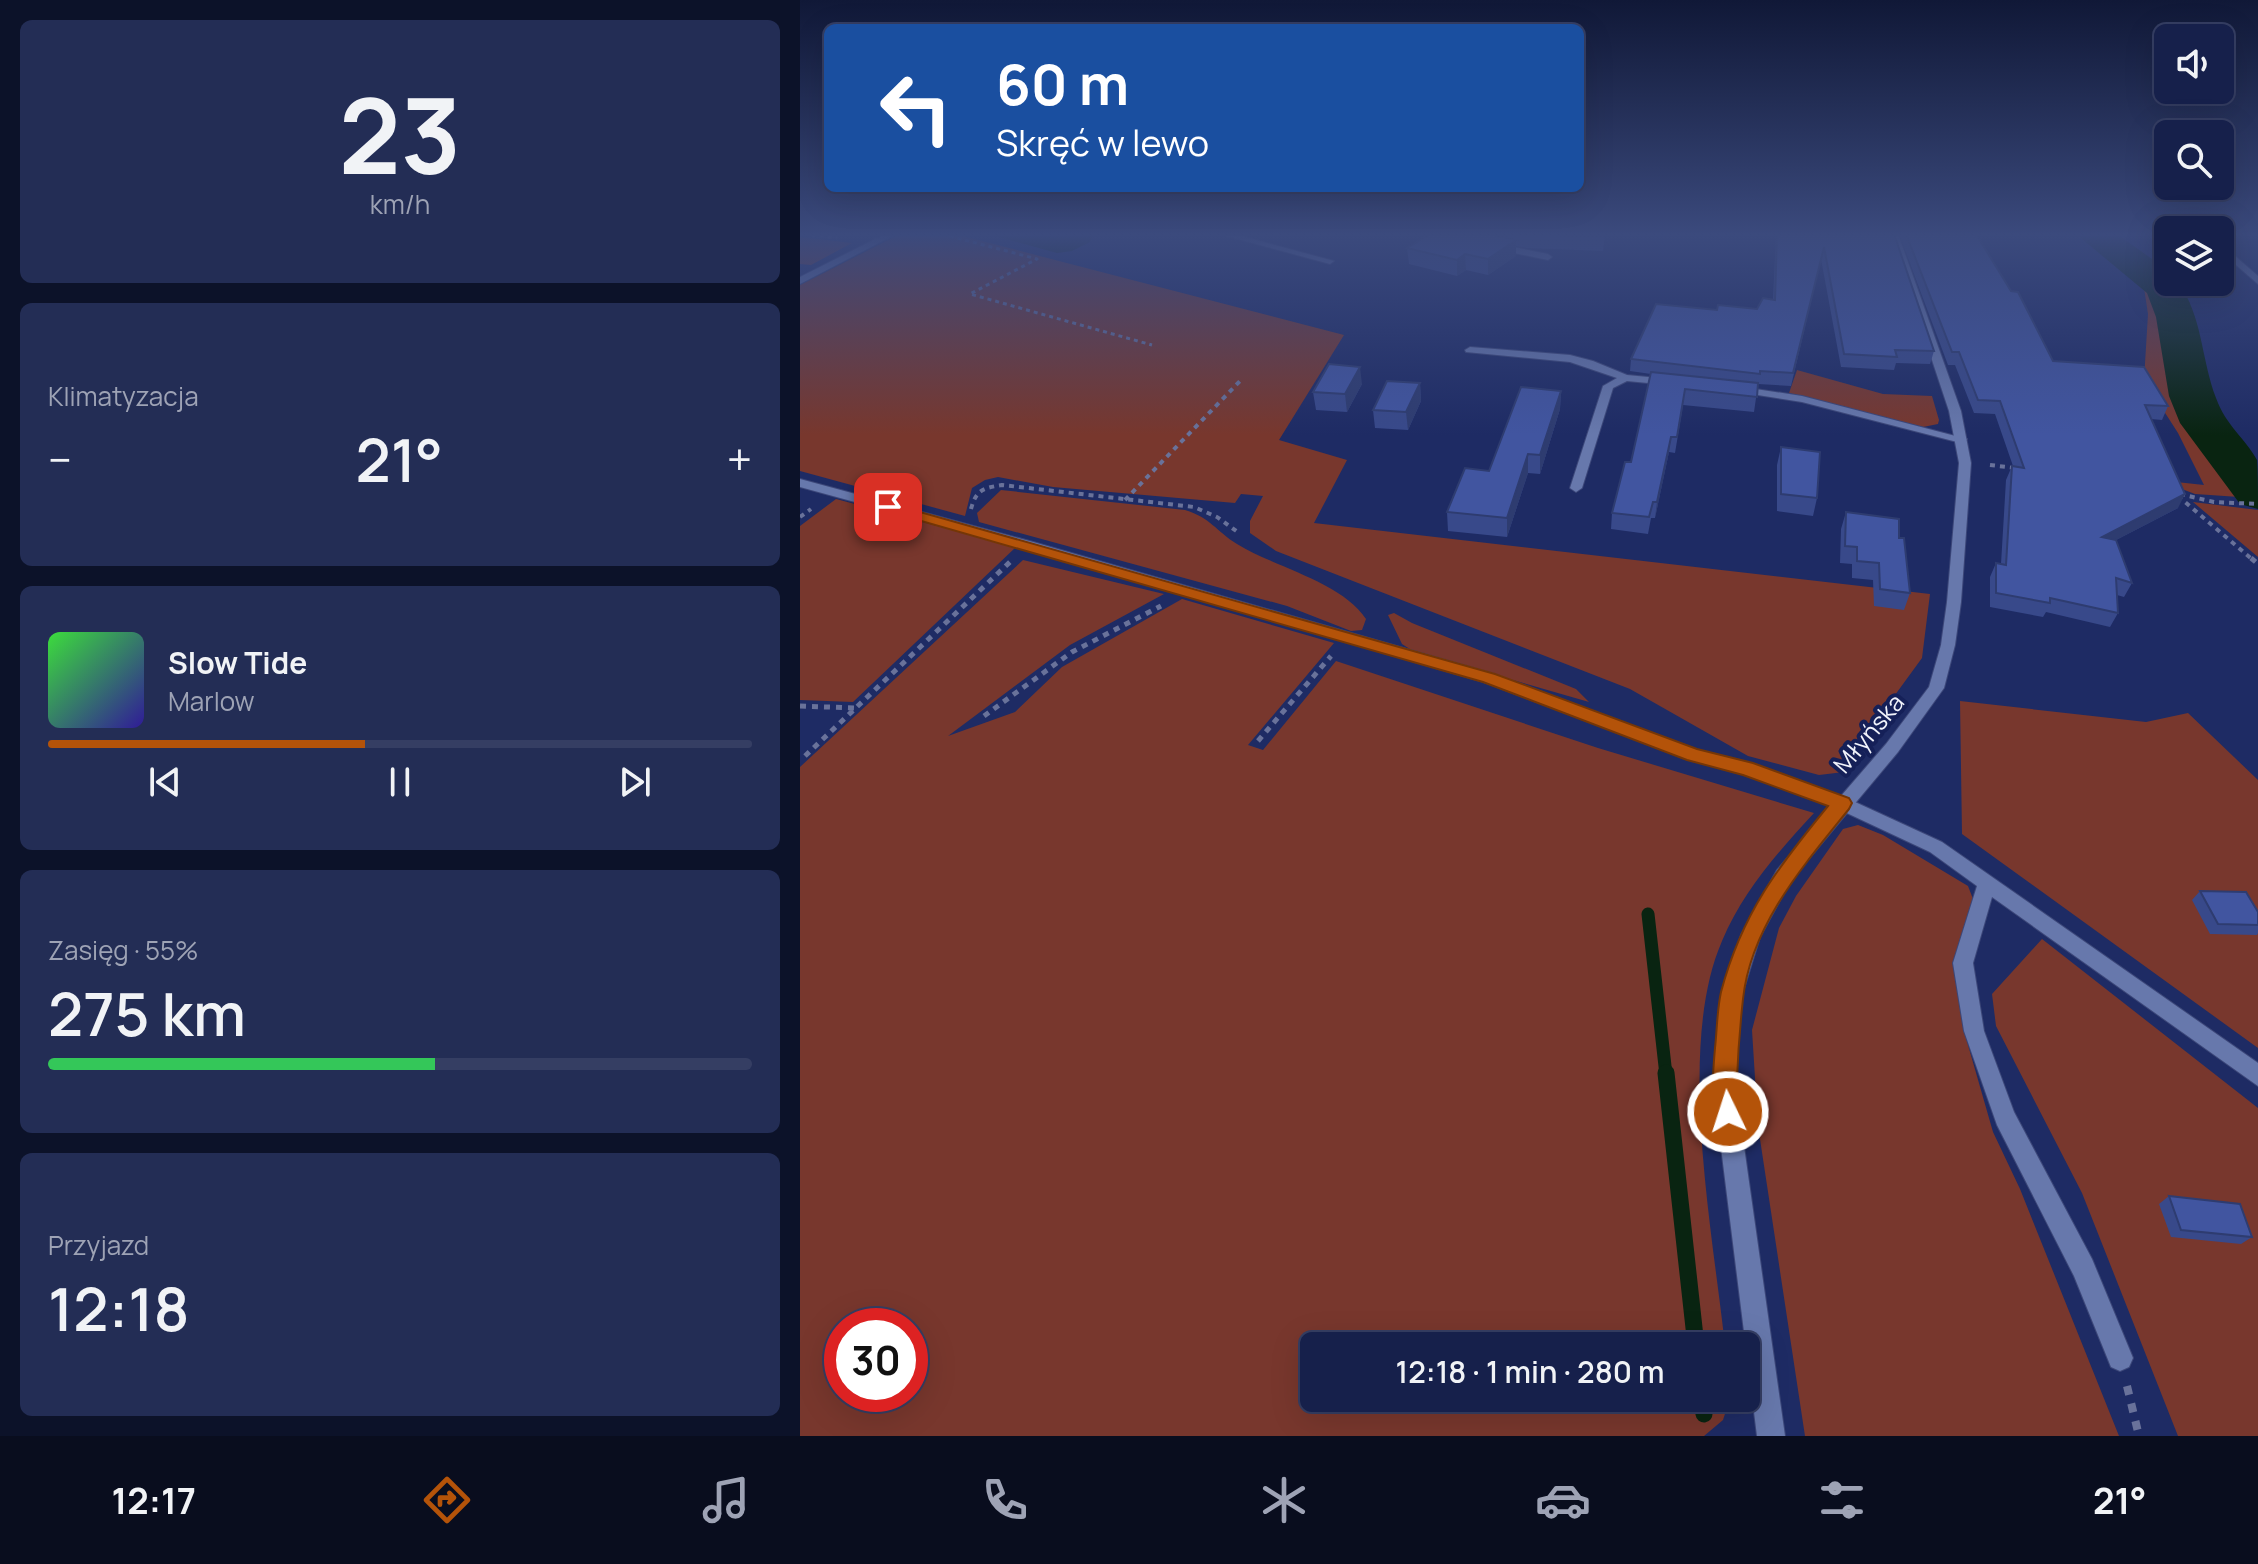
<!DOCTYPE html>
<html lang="pl">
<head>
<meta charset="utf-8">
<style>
  :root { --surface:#16204b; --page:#232d55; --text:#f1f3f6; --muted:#9ea3b5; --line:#353e63; --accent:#b45309 }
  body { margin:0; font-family:Manrope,sans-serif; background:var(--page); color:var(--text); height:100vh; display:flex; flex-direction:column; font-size:30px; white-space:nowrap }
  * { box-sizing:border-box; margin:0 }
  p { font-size:26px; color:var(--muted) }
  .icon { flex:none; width:44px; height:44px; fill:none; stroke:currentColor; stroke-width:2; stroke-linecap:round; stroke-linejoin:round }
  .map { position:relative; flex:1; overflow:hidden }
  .side { display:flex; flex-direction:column; gap:20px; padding:20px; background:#0c1229; width:800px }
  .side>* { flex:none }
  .hud { position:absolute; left:24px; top:24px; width:760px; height:168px; border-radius:12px; box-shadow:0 8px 32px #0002,0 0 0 2px var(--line); background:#1a4fa0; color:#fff; overflow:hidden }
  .tools { position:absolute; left:1354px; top:24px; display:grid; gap:16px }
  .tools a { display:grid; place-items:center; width:80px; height:80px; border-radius:12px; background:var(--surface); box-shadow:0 8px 32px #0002,0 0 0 2px var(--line); font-size:40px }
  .speed { position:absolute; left:24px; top:1308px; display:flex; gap:16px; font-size:40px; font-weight:700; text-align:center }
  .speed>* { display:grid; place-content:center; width:104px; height:104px; border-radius:50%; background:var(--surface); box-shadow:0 8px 32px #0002,0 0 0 2px var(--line); line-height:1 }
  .speed .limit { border:12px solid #d22; background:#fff; color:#111 }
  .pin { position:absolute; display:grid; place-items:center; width:68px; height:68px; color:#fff; margin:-34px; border-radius:16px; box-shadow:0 4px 12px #0006 }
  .me { position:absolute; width:88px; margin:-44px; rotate:356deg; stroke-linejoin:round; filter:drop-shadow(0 0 6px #0008) }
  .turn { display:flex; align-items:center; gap:28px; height:168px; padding:0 40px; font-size:36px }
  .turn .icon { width:104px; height:104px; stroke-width:2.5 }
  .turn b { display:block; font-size:56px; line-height:68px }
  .big { font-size:60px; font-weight:600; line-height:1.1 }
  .side .widget { flex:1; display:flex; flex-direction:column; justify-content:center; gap:12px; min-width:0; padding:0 28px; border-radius:12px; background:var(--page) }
  .side .dial { align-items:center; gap:0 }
  .dial b { font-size:104px; line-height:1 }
  .song { display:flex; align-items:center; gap:24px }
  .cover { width:96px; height:96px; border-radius:12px; background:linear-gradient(135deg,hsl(120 70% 55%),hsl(250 70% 35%)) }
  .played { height:8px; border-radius:4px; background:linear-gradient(90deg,var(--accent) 45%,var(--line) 45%) }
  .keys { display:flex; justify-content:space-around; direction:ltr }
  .heat { display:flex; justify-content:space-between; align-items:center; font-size:44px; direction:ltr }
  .charge { height:12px; border-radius:6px; background:linear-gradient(90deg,#34c759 55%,var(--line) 0) }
  .trip { position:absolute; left:500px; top:1332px; width:460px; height:80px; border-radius:12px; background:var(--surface); box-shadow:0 8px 32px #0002,0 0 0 2px var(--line); font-weight:600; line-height:80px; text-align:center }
  .tab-bar { display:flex; height:128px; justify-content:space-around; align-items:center; background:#090d1e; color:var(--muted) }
  .tab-bar .icon { width:56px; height:56px }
  .tab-bar .on { color:var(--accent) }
  .tab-bar b { font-size:36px; color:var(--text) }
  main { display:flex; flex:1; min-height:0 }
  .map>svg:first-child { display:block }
  .green { fill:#78372d; fill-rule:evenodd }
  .water { fill:#092411 }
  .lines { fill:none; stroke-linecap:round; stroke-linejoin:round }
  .stream-far1 { stroke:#092411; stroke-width:13 }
  .stream { stroke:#092411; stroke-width:17 }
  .river { fill:#092411; fill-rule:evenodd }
  .lane-casing { stroke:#3c4779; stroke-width:2 }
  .street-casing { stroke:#3c4779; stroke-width:2 }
  .path-far3 { stroke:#69729a; stroke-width:3; stroke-dasharray:4 4; stroke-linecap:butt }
  .path-far2 { stroke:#69729a; stroke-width:4; stroke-dasharray:5 5; stroke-linecap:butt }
  .path-far1 { stroke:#69729a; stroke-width:5; stroke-dasharray:6 6; stroke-linecap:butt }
  .path { stroke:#69729a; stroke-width:8; stroke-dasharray:9 9; stroke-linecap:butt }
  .lane { fill:#6778ac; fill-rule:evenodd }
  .street { fill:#6778ac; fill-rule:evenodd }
  .wall { fill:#38498a }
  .shaded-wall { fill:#2e3c70 }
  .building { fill:#4155a0; stroke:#2e3c70; stroke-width:2 }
  .route { fill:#b45309; stroke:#753606; stroke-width:2 }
  .labels { text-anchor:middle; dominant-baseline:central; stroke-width:8; stroke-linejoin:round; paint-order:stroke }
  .street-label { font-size:24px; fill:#f1f3fb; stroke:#152058 }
</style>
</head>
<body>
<main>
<section class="side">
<div class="widget dial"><b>23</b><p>km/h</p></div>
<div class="widget"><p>Klimatyzacja</p>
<div class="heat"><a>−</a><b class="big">21°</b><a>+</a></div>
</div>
<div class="widget">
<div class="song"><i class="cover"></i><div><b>Slow Tide</b><p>Marlow</p></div></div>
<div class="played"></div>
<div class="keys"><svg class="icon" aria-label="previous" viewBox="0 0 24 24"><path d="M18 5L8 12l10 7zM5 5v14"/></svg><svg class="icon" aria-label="pause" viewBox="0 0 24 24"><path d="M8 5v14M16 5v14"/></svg><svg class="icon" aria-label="next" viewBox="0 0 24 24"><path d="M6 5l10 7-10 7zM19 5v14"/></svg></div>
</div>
<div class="widget"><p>Zasięg · 55%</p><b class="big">275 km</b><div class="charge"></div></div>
<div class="widget"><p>Przyjazd</p><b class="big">12:18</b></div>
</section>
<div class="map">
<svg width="1458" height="1436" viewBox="0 0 1458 1436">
  <rect width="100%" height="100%" fill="#1e2b64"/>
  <!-- green -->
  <path class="green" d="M100,234H155L544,335L479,440L547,460L514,523L1130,594L1122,658L1068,732L1044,772L1019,775L948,756L830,689L476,551L450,533V521L463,496L441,494L435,503L253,487L198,477L185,480L172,488L165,516L0,471V285Z
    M1276,234H1287L1344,277L1361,298L1383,393L1414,447L1454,498L1395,494L1358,480L1404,485L1378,433L1344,380L1348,314L1344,288Z
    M0,237L52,243L11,265L0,264Z
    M997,370L1083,394L1132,396L1139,420L1138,424L1123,427L989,393Z
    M201,490L385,510C411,518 416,531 437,544C474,567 542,582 566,619L562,630L551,631L487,606L179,522L177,513Z
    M36,499L216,547L53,702L0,700V526Z
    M1393,502L1458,510V557Z
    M223,560L364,594L270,645L148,736L215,712L262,667L382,599L534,643L448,745L463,750L536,661L798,748L1014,813C978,852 943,891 922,941C876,1047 913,1232 925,1346H514V1398H930L923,1420L904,1436H0V767ZM42,1326H110V1394H42Z
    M594,613L612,623L776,689L789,702L613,651L602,644L588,615Z
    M1160,701L1346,722L1388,713L1458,780V1048L1162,834Z
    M1058,825L1083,835L1168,886L1173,899L1161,943V1006L1166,1038L1193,1132L1220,1189L1319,1436H1005L958,1126L952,1030L979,928L996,896L1043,829Z
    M1242,939L1458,1108V1436H1378L1282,1193L1196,1026L1192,994Z"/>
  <!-- water -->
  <path class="water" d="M293,234L290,242L272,251L257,253L192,235Z"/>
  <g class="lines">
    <!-- stream-far1 -->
    <path class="stream-far1" d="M848,914L866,1075"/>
    <!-- stream -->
    <path class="stream" d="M866,1073L896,1346
      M902,1398L904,1414"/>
    <!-- river -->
    <path class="river" d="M1276,234H1317L1366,269L1368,282H1378C1403,317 1401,359 1416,398C1426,426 1445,438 1457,460C1458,471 1458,495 1458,509L1440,504L1380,423L1369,396L1356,317L1347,293Z"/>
    <defs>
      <path id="lane" d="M670,347L770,355L793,361L827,375L869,379L874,382L869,385L827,381L813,388L782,488L776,492L770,488L803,386L817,378L770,362L666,352L665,350Z
        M936,386L1002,396L1167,439L1161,443L1002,402L932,391V387Z
        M1042,796L1142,842L1458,1063V1086L1192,897L1173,963L1184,1031L1214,1112L1292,1259L1333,1358L1329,1367L1320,1371L1311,1367L1274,1276L1197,1125L1164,1031L1153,963L1177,886L1130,852L1036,808L1033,803L1036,798Z"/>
      <path id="street" d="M85,234H96L0,284V277Z
        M419,234H434L534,261L530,264Z
        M1090,234H1098L1161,411L1171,463L1161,602L1155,645L1144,688L1098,752L991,880L960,937L942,995L935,1083L985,1436H957L913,1083L922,995L941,935L977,870L1032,806L943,774L888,759L684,682L223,548L0,487V479L233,542L694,674L897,750L952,764L1041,796L1086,744L1129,687L1141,645L1147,602L1159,463L1149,411Z
        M1420,243L1458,276V284L1420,251Z
        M698,244L748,254L752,257L748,260L695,249V245Z"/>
    </defs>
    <!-- lane casing -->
    <use href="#lane" class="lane-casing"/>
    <!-- street casing -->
    <use href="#street" class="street-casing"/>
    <!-- path-far3 -->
    <path class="path-far3" d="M4,234L37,238
      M142,234L237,259L170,294L352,345"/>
    <!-- path-far2 -->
    <path class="path-far2" d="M1190,465L1215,468
      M1380,494L1414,502L1458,504
      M1378,496L1453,560
      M325,500L441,380
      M171,509C176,490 183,488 202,485L394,507L417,517L439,533
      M0,517L11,509"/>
    <!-- path-far1 -->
    <path class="path-far1" d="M1451,558L1458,564
      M0,706L54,708
      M184,716L272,652L361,606
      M458,741L531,656
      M5,756L210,562"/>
    <!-- path -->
    <path class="path" d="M1327,1386L1339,1436"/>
    <!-- lane -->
    <use href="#lane" class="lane"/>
    <!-- street -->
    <use href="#street" class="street"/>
  </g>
  <!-- wall -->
  <path class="wall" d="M630,234H805L803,251L727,248L716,246V256L688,275L666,270L657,276L609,264L607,248Z
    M976,234H1094L1134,351L1130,364L1096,363L1094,370L1041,367L1021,259L991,386L958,384L954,412L883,405L875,453L869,452L855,518H851L848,534L811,529L812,513L831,462L851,374L830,371L831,359L917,310L957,309L973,300Z
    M1099,234H1176L1253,361L1368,406L1362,420L1351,419L1378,508L1316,540L1332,583L1324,597L1317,595L1318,613L1310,627L1246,612L1243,617L1190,607V577L1196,563L1201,564L1206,480L1212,466H1213L1195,414L1174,413L1155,365H1148Z
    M620,383L621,401L608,430L575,428L573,410Z
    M562,384L547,412L516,410L513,392Z
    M761,391L760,409L740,474L728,473L707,537L648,531L647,512L689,471Z
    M981,447L1017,498L1013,516L977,511V465Z
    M1046,512L1099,538L1110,593L1104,610L1074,606L1073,580L1052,578V564L1040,563L1041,529Z
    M1400,891L1458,912V933L1457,935L1410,934L1392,900Z
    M1369,1196L1452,1237L1441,1244L1371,1237L1359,1204Z"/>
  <!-- shaded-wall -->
  <path class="shaded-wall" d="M716,240V256L688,275V259Z
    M665,254L666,270L657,276V260Z
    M560,367L562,384L547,412L545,394Z
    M620,383L621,401L608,430L606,412Z
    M761,391L760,409L740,474V455Z
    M871,437L869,452L855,518L857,502Z
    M728,454V473L707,537V518Z
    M1385,494L1378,508L1295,551L1302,537Z"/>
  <!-- building -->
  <path class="building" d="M630,234H690L716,240L688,259L665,254L657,260L607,248Z
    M730,234H804V237Z
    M977,234H1094L1134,351L1095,350L1097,357L1044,354L1024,247L993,373L960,371V374L831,359L856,304L917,310L918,305L957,309L963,298L975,300Z
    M1106,234H1176L1211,291L1218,292L1253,361L1344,367L1368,406L1345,405L1385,494L1302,537L1316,540L1332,583L1316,578L1318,613L1250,598V603L1196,593V563L1206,565L1212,466L1224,468L1200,401L1178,400L1159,352H1152Z
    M529,364L560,367L545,394L513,392Z
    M851,372L958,383L957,397L885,389L877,437H871L857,502H853L849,517L812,513L825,462H831Z
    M587,381L620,383L606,412L573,410Z
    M721,387L761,391L740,455L728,454L707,518L647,512L665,468L689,471Z
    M981,447L1020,452L1017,498L981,494Z
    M1046,512L1099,519V538H1104L1110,593L1080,589L1079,563L1057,561V547L1045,546Z
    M1400,891L1446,892L1458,912V925L1418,924Z
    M1369,1196L1440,1204L1452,1237L1381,1230Z"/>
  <!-- sky -->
  <linearGradient id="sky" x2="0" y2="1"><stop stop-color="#101837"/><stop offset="0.54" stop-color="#3b4a7d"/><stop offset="1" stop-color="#3b4a7d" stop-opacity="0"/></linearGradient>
  <rect width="1458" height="435" fill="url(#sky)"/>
  <!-- route -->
  <path class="route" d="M88,503L695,674L897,749L953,763L1049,798L1052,803L1049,809C1004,865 951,925 943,999C940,1026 938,1053 937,1079C936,1094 943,1107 937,1121L928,1125L919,1121C910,1098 913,1072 915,1048C917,1030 917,1010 921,992C942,913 978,867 1028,806L943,775L887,760L683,682L83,510V504Z"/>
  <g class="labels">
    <!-- street labels -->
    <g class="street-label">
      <text transform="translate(1068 733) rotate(-50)">Młyńska</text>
    </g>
  </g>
</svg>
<div class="tools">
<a><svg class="icon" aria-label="sound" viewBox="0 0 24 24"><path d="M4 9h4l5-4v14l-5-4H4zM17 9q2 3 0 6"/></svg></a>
<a><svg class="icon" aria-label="search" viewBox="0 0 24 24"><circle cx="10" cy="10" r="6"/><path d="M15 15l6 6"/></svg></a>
<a><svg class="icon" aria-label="layers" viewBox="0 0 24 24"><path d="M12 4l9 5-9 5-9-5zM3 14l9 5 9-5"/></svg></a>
</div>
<div class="speed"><div class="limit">30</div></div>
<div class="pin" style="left:88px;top:507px;background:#d93025"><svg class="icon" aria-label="arrive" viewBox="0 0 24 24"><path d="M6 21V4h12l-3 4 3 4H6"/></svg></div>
<svg class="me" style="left:928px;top:1112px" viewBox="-20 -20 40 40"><circle r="17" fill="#b45309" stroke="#fff" stroke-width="3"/><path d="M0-11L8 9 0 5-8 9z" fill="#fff"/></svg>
<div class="trip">12:18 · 1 min · 280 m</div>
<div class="hud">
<div class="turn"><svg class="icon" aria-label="left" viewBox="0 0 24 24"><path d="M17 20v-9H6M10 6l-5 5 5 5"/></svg><div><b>60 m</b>Skręć w lewo</div></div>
</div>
</div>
</main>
<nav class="tab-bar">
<b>12:17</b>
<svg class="icon on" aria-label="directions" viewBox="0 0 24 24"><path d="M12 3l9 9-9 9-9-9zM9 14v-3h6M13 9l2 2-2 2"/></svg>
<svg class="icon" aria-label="music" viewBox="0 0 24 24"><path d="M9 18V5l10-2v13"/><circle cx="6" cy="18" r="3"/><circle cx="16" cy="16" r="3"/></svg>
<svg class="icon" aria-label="phone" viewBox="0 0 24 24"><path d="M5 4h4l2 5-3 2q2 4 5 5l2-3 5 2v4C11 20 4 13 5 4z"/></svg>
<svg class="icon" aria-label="climate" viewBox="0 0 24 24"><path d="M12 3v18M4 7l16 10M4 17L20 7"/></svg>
<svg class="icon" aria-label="car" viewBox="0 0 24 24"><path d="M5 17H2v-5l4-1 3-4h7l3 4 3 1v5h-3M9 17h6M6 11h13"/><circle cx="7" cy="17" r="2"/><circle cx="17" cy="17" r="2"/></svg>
<svg class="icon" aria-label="filters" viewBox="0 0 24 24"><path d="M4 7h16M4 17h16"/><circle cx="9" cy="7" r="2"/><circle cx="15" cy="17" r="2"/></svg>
<b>21°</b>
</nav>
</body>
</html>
